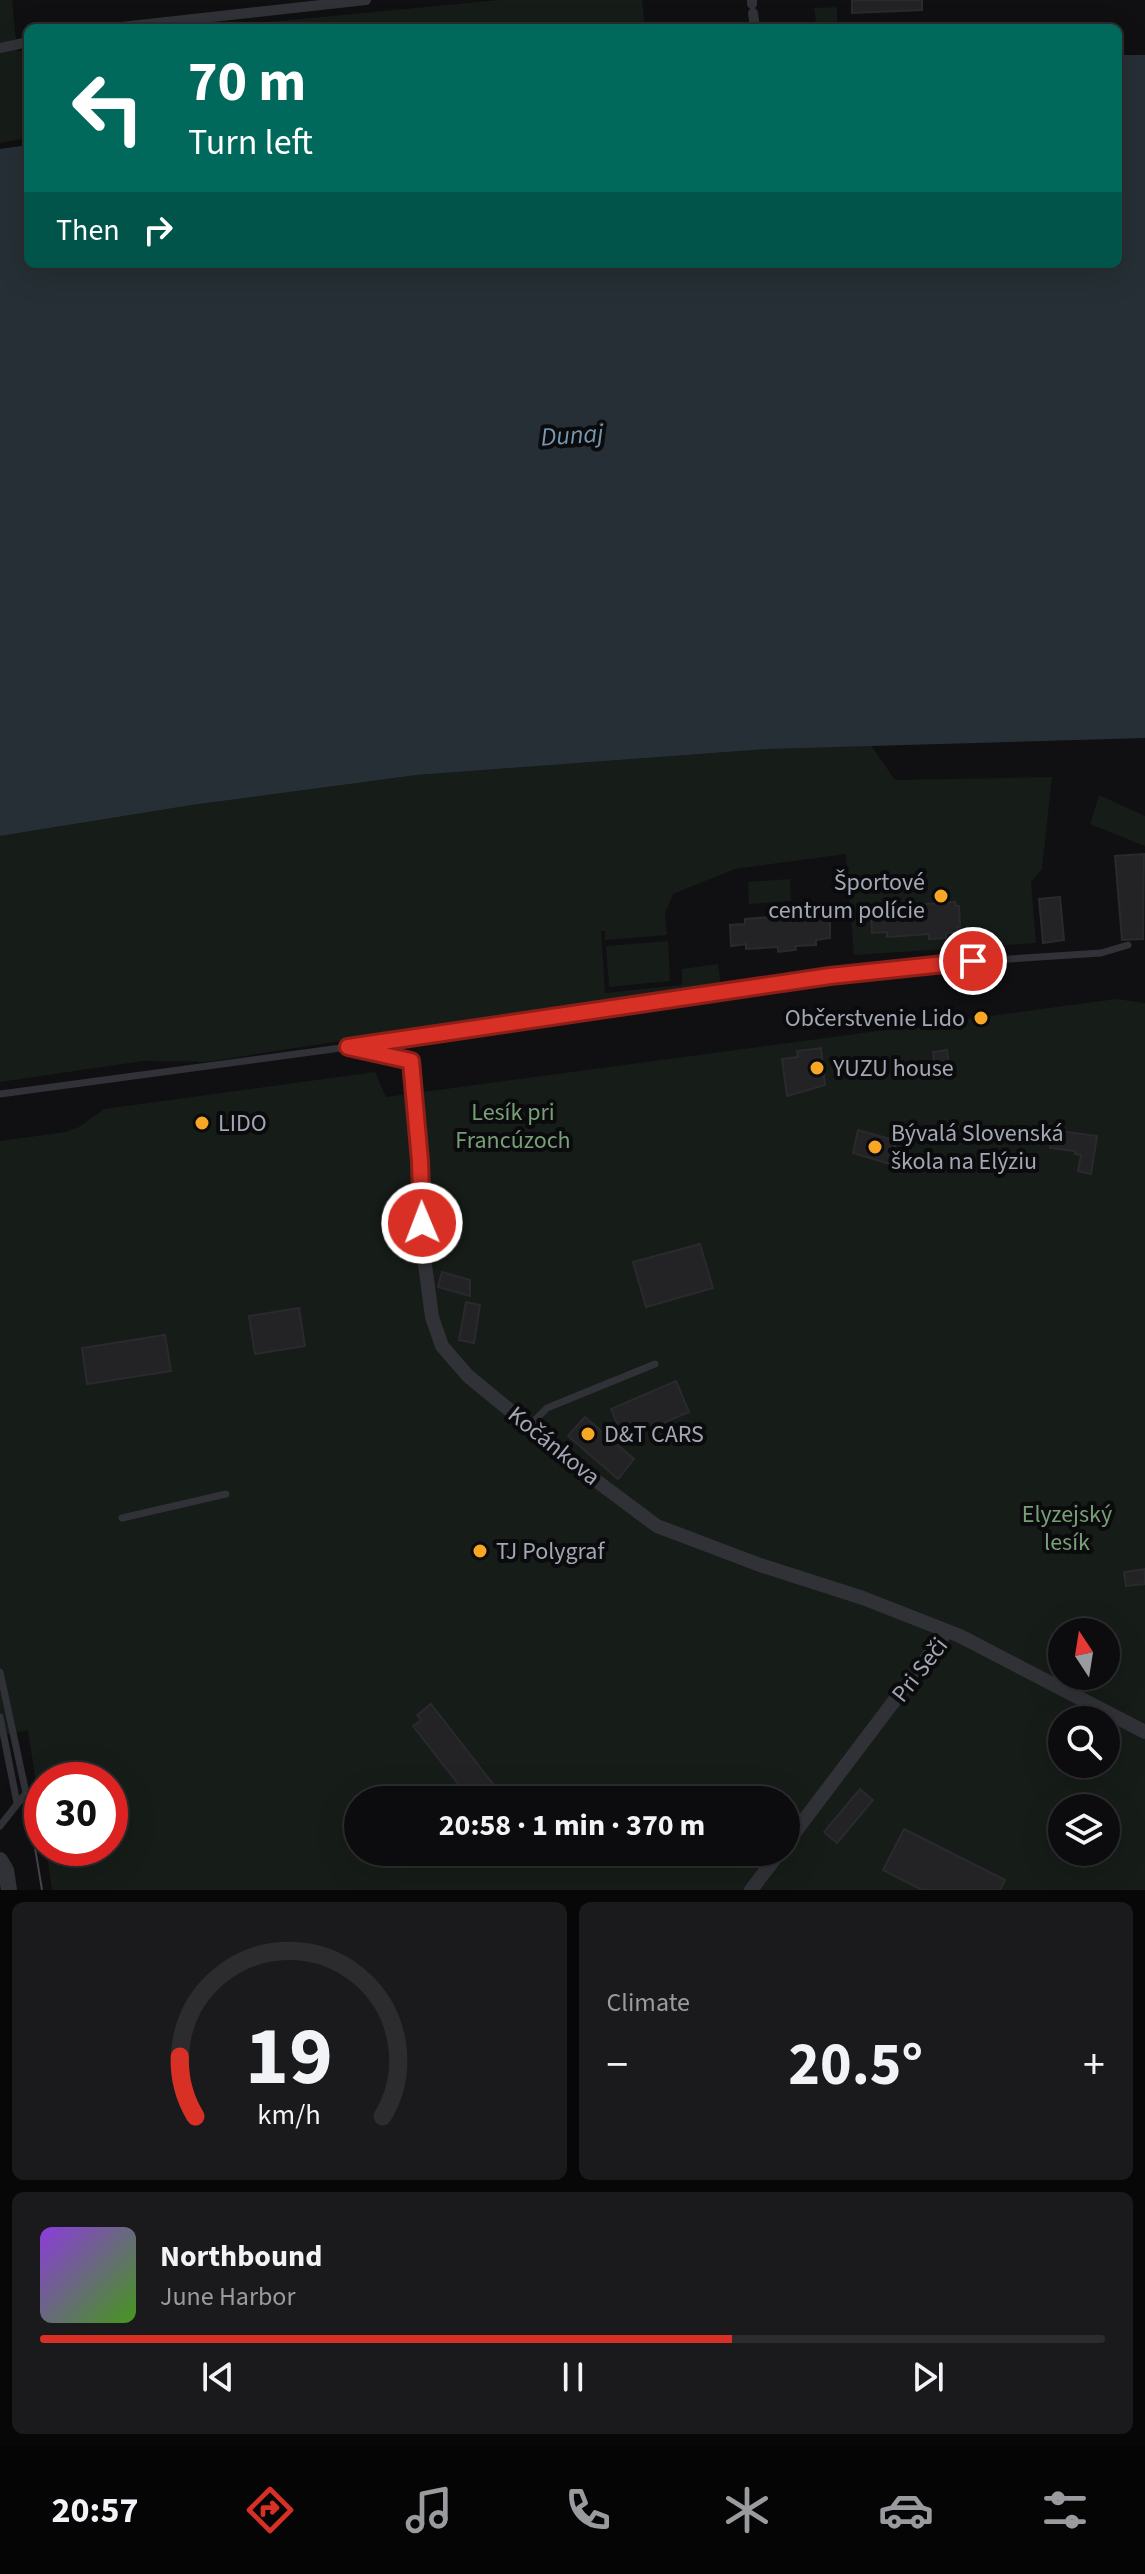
<!DOCTYPE html>
<html lang="en">
<head>
<meta charset="utf-8">
<style>
  :root { --surface:#0c0c0e; --page:#1a1a1c; --text:#f1f3f6; --muted:#9a9b9e; --line:#2c2c2e; --accent:#d93025 }
  body { margin:0; font-family:"Source Sans 3",sans-serif; background:var(--page); color:var(--text); height:100vh; display:flex; flex-direction:column; font-size:30px; white-space:nowrap }
  * { box-sizing:border-box; margin:0 }
  p { font-size:26px; color:var(--muted) }
  .icon { flex:none; width:44px; height:44px; fill:none; stroke:currentColor; stroke-width:2; stroke-linecap:round; stroke-linejoin:round }
  .map { position:relative; height:1890px; overflow:hidden }
  .sheet { display:flex; flex-direction:column; gap:12px; padding:12px; background:#070708; flex:1 }
  .sheet>* { flex:none }
  .hud { position:absolute; left:24px; top:24px; width:1098px; height:244px; border-radius:12px; box-shadow:0 8px 32px #0002,0 0 0 2px var(--line); background:#00695c; color:#fff; overflow:hidden }
  .needle { width:52px; rotate:348deg }
  .tools { position:absolute; left:1048px; top:1618px; display:grid; gap:16px }
  .tools a { display:grid; place-items:center; width:72px; height:72px; border-radius:50%; background:var(--surface); box-shadow:0 8px 32px #0002,0 0 0 2px var(--line); font-size:40px }
  .speed { position:absolute; left:24px; top:1762px; display:flex; gap:16px; font-size:40px; font-weight:700; text-align:center }
  .speed>* { display:grid; place-content:center; width:104px; height:104px; border-radius:50%; background:var(--surface); box-shadow:0 8px 32px #0002,0 0 0 2px var(--line); line-height:1 }
  .speed .limit { border:12px solid #d22; background:#fff; color:#111 }
  .pin { position:absolute; display:grid; place-items:center; width:68px; height:68px; color:#fff; margin:-34px; border:4px solid #fff; border-radius:50%; box-shadow:0 2px 8px #0007 }
  .me { position:absolute; width:88px; margin:-44px; rotate:359deg; stroke-linejoin:round; filter:drop-shadow(0 0 6px #0008) }
  .turn { display:flex; align-items:center; gap:28px; height:168px; padding:0 32px; font-size:36px }
  .turn .icon { width:104px; height:104px; stroke-width:2.5 }
  .turn b { display:block; font-size:56px; line-height:68px }
  .then { display:flex; align-items:center; height:76px; padding:0 32px; background:#0003; gap:16px; font-size:30px }
  .big { font-size:60px; font-weight:700; line-height:1.1 }
  .sheet .card { flex:1; display:flex; flex-direction:column; justify-content:center; gap:12px; min-width:0; padding:0 28px; border-radius:12px; background:var(--page) }
  .sheet .dial { align-items:center; gap:0 }
  .dial svg { height:208px; overflow:visible; fill:none; stroke:var(--line); stroke-width:7; stroke-linecap:round; text-anchor:middle }
  .dial text { fill:var(--text); stroke:none }
  .song { display:flex; align-items:center; gap:24px }
  .cover { width:96px; height:96px; border-radius:12px; background:linear-gradient(135deg,hsl(270 70% 55%),hsl(100 70% 35%)) }
  .played { height:8px; border-radius:4px; background:linear-gradient(90deg,var(--accent) 65%,var(--line) 65%) }
  .keys { display:flex; justify-content:space-around; direction:ltr }
  .heat { display:flex; justify-content:space-between; align-items:center; font-size:44px; direction:ltr }
  .sheet .tiles { flex:1; display:grid; gap:12px; grid-template-columns:1fr 1fr }
  .card:last-child { grid-column:span 2 }
  .trip { position:absolute; left:344px; top:1786px; width:456px; height:80px; border-radius:40px; background:var(--surface); box-shadow:0 8px 32px #0002,0 0 0 2px var(--line); font-weight:700; line-height:80px; text-align:center }
  .tabs { display:flex; height:128px; justify-content:space-around; align-items:center; background:#050506; color:var(--muted) }
  .tabs .icon { width:56px; height:56px }
  .tabs .current { color:var(--accent) }
  .tabs b { font-size:36px; color:var(--text) }
  .map>svg:first-child { display:block }
  .green { fill:#161c17; fill-rule:evenodd }
  .water { fill:#262f35 }
  .building { fill:#232326; stroke:#2a2a2e; stroke-width:2 }
  .lines { fill:none; stroke-linecap:round; stroke-linejoin:round }
  .service { stroke:#313237; stroke-width:7 }
  .pedestrian { stroke:#313237; stroke-width:10 }
  .minor { stroke:#313237; stroke-width:14 }
  .tertiary { stroke:#313237; stroke-width:16 }
  .tram { stroke:#44464c; stroke-width:2 }
  .route-casing { stroke:#8d1f18; stroke-width:20 }
  .route { stroke:#d93025; stroke-width:14 }
  .poi-dot { fill:#f7a723; stroke:#0b0b0d; stroke-width:3 }
  .labels { text-anchor:middle; dominant-baseline:central; stroke-width:8; stroke-linejoin:round; paint-order:stroke }
  .poi-label { font-size:24px; fill:#a1a7b3; stroke:#0b0b0d; text-anchor:start }
  .park-label { font-size:24px; fill:#779f78; stroke:#0b0b0d }
  .street-label { font-size:24px; fill:#a1a7b3; stroke:#0b0b0d }
  .water-label { font-size:26px; font-style:italic; fill:#7697b0; stroke:#0b0b0d }
</style>
</head>
<body>
<div class="map">
<svg width="1145" height="1890" viewBox="0 0 1145 1890">
  <rect width="100%" height="100%" fill="#101012"/>
  <!-- green -->
  <path class="green" d="M0,0H12L17,51L28,50V138L0,143Z
    M499,0H642L645,28H208Z
    M837,7V28H817L814,8Z
    M870,744L895,780L1052,777L1042,869L1031,882L1036,943L854,955L846,854L735,869L673,894L665,914L667,935L605,940V931H601L605,993L682,985V969L718,964L721,987L417,1029L207,1062L143,1061L0,1082V836L192,805L417,775L767,749Z
    M1099,795L1145,816V846L1090,824Z
    M790,879L791,901L749,904L748,882Z
    M668,941L670,981L609,987L606,946Z
    M1116,999L1145,1003V1890H52L46,1848H110V1780H42V1822L28,1730L0,1736V1141L66,1132L79,1127L104,1109L375,1072L386,1097ZM1062,1632H1106V1676H1062ZM1062,1720H1106V1764H1062ZM358,1800H786V1852H358ZM1062,1808H1106V1852H1062Z"/>
  <!-- water -->
  <path class="water" d="M1118,55H1145V738L767,749L417,775L192,805L0,836V149L28,145V264H1118Z"/>
  <!-- building -->
  <path class="building" d="M852,0H922V10L852,13Z
    M1144,854L1143,939L1122,940L1115,856Z
    M1060,897L1064,940L1043,943L1039,899Z
    M955,902L956,906H959L960,927H957V932L946,933V938L929,939V934L887,937V932L872,933L871,913L885,911V907Z
    M814,914L815,919L830,918V938L816,940V945L795,946L796,950L778,952V947L746,949V944L731,946L730,925L745,924V919Z
    M821,1048L825,1085L787,1096L782,1059L798,1057L797,1051Z
    M947,1050L949,1066L935,1068L933,1052Z
    M858,1130L897,1141L890,1164L853,1153Z
    M1052,1130L1097,1136L1091,1174L1078,1171L1081,1155L1075,1154V1151L1050,1148Z
    M700,1244L713,1288L646,1307L633,1262Z
    M442,1272L470,1280V1296L438,1287Z
    M466,1302L480,1305L474,1343L459,1340Z
    M299,1308L305,1346L255,1354L249,1316Z
    M165,1335L171,1371L87,1384L82,1348Z
    M676,1381L689,1412L624,1440L611,1409Z
    M585,1417L634,1459L618,1479L568,1436Z
    M1145,1569V1584L1126,1586L1124,1572Z
    M431,1704L493,1784L472,1800H439L459,1785L413,1726L421,1720L417,1715Z
    M860,1789L873,1800L837,1843L824,1832Z
    M904,1829L1005,1880L1000,1890H922L883,1870Z"/>
  <g class="lines">
    <!-- service -->
    <path class="service" d="M348,1047L830,976L949,963L1101,953L1128,945
      M0,1094L348,1047L411,1061
      M529,1426L547,1408L655,1364
      M122,1518L226,1494
      M0,1672L26,1793L0,1826
      M0,1717L17,1803"/>
    <!-- pedestrian -->
    <path class="pedestrian" d="M752,0V4
      M753,13L755,28
      M112,28L366,0
      M0,48L28,42"/>
    <!-- minor -->
    <path class="minor" d="M411,1061L420,1161L422,1242L432,1317L442,1346L468,1376L590,1476L657,1526L760,1565L863,1598L960,1636L1145,1732
      M786,1844L947,1631
      M751,1890L780,1852"/>
    <!-- tertiary -->
    <path class="tertiary" d="M0,1860L6,1870L9,1890"/>
    <!-- tram -->
    <path class="tram" d="M26,1793L42,1890"/>
  </g>
  <g class="lines">
    <defs>
      <path id="route" d="M422,1223L420,1161L411,1061L348,1047L830,976L973,961"/>
    </defs>
    <!-- route casing -->
    <use href="#route" class="route-casing"/>
    <!-- route -->
    <use href="#route" class="route"/>
  </g>
  <!-- markers -->
  <g class="poi-dot">
    <circle cx="941" cy="896" r="8"/>
    <circle cx="981" cy="1018" r="8"/>
    <circle cx="817" cy="1068" r="8"/>
    <circle cx="202" cy="1123" r="8"/>
    <circle cx="875" cy="1147" r="8"/>
    <circle cx="588" cy="1434" r="8"/>
    <circle cx="480" cy="1551" r="8"/>
  </g>
  <g class="labels">
    <!-- poi labels -->
    <g class="poi-label">
      <text x="925" y="882" text-anchor="end">Športové<tspan x="925" dy="28">centrum polície</tspan></text>
      <text x="965" y="1018" text-anchor="end">Občerstvenie Lido</text>
      <text x="833" y="1068">YUZU house</text>
      <text x="218" y="1123">LIDO</text>
      <text x="891" y="1133">Bývalá Slovenská<tspan x="891" dy="28">škola na Elýziu</tspan></text>
      <text x="604" y="1434">D&amp;T CARS</text>
      <text x="496" y="1551">TJ Polygraf</text>
    </g>
    <!-- park labels -->
    <g class="park-label">
      <text x="513" y="1112">Lesík pri<tspan x="513" dy="28">Francúzoch</tspan></text>
      <text x="1067" y="1514">Elyzejský<tspan x="1067" dy="28">lesík</tspan></text>
    </g>
    <!-- street labels -->
    <g class="street-label">
      <text transform="translate(554 1446) rotate(39)">Kočánkova</text>
      <text transform="translate(920 1670) rotate(-52)">Pri Seči</text>
    </g>
    <!-- water labels -->
    <g class="water-label">
      <text transform="translate(572 435) rotate(-4)">Dunaj</text>
    </g>
  </g>
</svg>
<div class="tools">
<a><svg class="needle" viewBox="-14 -14 28 28"><path d="M0-13l5 13h-10z" fill="#e53935"/><path d="M0 13l5-13h-10z" fill="#9a9b9e"/></svg></a>
<a><svg class="icon" aria-label="search" viewBox="0 0 24 24"><circle cx="10" cy="10" r="6"/><path d="M15 15l6 6"/></svg></a>
<a><svg class="icon" aria-label="layers" viewBox="0 0 24 24"><path d="M12 4l9 5-9 5-9-5zM3 14l9 5 9-5"/></svg></a>
</div>
<div class="speed"><div class="limit">30</div></div>
<div class="pin" style="left:973px;top:961px;background:#d93025"><svg class="icon" aria-label="arrive" viewBox="0 0 24 24"><path d="M6 21V4h12l-3 4 3 4H6"/></svg></div>
<svg class="me" style="left:422px;top:1223px" viewBox="-20 -20 40 40"><circle r="17" fill="#d93025" stroke="#fff" stroke-width="3"/><path d="M0-11L8 9 0 5-8 9z" fill="#fff"/></svg>
<div class="trip">20:58 · 1 min · 370 m</div>
<div class="hud">
<div class="turn"><svg class="icon" aria-label="left" viewBox="0 0 24 24"><path d="M17 20v-9H6M10 6l-5 5 5 5"/></svg><div><b>70 m</b>Turn left</div></div>
<div class="then">Then<svg class="icon" aria-label="right" viewBox="0 0 24 24"><path d="M7 20v-9h11M14 6l5 5-5 5"/></svg></div>
</div>
</div>
<section class="sheet">
<div class="tiles">
<div class="card dial"><svg viewBox="0 0 100 80">
<path d="M14 69A42 42 0 1 1 86 69"/>
<path d="M14 69A42 42 0 0 1 8 46" stroke="#d93025"/>
<text x="50" y="56" font-size="32" font-weight="700">19</text>
<text x="50" y="72" font-size="11">km/h</text>
</svg></div>
<div class="card"><p>Climate</p>
<div class="heat"><a>−</a><b class="big">20.5°</b><a>+</a></div>
</div>
<div class="card">
<div class="song"><i class="cover"></i><div><b>Northbound</b><p>June Harbor</p></div></div>
<div class="played"></div>
<div class="keys"><svg class="icon" aria-label="previous" viewBox="0 0 24 24"><path d="M18 5L8 12l10 7zM5 5v14"/></svg><svg class="icon" aria-label="pause" viewBox="0 0 24 24"><path d="M8 5v14M16 5v14"/></svg><svg class="icon" aria-label="next" viewBox="0 0 24 24"><path d="M6 5l10 7-10 7zM19 5v14"/></svg></div>
</div>
</div>
</section>
<nav class="tabs">
<b>20:57</b>
<svg class="icon current" aria-label="directions" viewBox="0 0 24 24"><path d="M12 3l9 9-9 9-9-9zM9 14v-3h6M13 9l2 2-2 2"/></svg>
<svg class="icon" aria-label="music" viewBox="0 0 24 24"><path d="M9 18V5l10-2v13"/><circle cx="6" cy="18" r="3"/><circle cx="16" cy="16" r="3"/></svg>
<svg class="icon" aria-label="phone" viewBox="0 0 24 24"><path d="M5 4h4l2 5-3 2q2 4 5 5l2-3 5 2v4C11 20 4 13 5 4z"/></svg>
<svg class="icon" aria-label="climate" viewBox="0 0 24 24"><path d="M12 3v18M4 7l16 10M4 17L20 7"/></svg>
<svg class="icon" aria-label="car" viewBox="0 0 24 24"><path d="M5 17H2v-5l4-1 3-4h7l3 4 3 1v5h-3M9 17h6M6 11h13"/><circle cx="7" cy="17" r="2"/><circle cx="17" cy="17" r="2"/></svg>
<svg class="icon" aria-label="filters" viewBox="0 0 24 24"><path d="M4 7h16M4 17h16"/><circle cx="9" cy="7" r="2"/><circle cx="15" cy="17" r="2"/></svg>
</nav>
</body>
</html>
